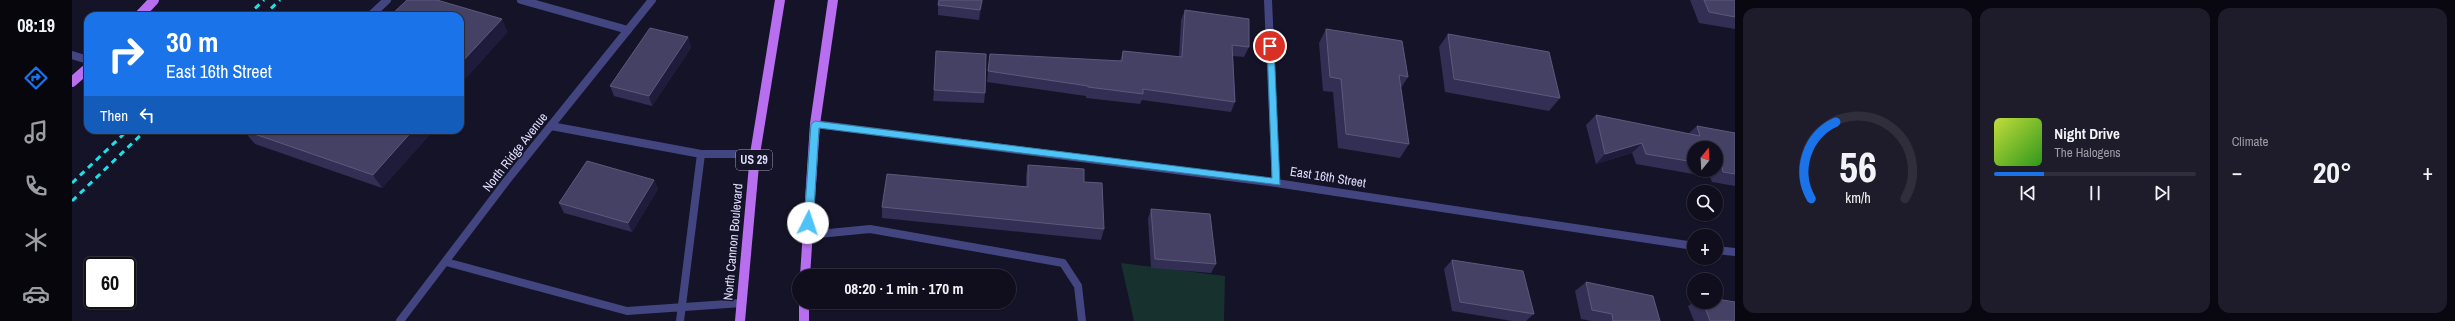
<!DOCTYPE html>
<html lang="en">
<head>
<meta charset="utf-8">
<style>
  :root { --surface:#100e1d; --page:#1e1c2a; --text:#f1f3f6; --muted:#9c9ca4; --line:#302e3b; --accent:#1a73e8 }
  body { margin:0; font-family:"Archivo Narrow",sans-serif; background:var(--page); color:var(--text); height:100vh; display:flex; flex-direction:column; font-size:15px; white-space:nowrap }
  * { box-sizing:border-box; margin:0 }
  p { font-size:13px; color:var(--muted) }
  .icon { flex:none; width:22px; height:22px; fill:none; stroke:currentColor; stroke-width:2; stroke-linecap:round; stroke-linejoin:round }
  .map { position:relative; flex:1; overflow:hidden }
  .drawer { display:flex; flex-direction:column; gap:8px; padding:8px; background:#090810; width:720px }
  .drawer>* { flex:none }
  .guide { position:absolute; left:12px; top:12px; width:380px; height:122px; border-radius:12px; box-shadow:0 1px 3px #0004,0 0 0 1px var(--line); background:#1a73e8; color:#fff; overflow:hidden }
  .needle { width:26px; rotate:18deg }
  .tools { position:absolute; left:1615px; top:141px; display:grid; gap:8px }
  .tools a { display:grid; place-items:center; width:36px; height:36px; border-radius:50%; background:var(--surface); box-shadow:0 1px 3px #0004,0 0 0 1px var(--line); font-size:20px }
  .speed { position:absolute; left:12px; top:257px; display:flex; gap:8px; font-size:20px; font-weight:700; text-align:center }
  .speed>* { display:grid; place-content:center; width:52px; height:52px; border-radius:50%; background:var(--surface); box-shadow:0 1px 3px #0004,0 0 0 1px var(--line); line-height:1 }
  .speed .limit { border:2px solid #111; border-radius:6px; background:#fff; color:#111 }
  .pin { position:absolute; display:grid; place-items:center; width:34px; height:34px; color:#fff; margin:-17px; border:2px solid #fff; border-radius:50%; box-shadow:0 1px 4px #0007 }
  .me { position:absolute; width:44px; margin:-22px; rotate:4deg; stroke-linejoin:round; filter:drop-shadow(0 0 3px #0008) }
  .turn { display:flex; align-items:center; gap:14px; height:84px; padding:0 16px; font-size:18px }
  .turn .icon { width:52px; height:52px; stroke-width:2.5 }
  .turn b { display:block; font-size:28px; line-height:34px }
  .then { display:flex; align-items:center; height:38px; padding:0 16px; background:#0003; gap:8px; font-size:15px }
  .big { font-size:30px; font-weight:700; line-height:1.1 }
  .drawer .widget { flex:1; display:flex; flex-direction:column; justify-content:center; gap:6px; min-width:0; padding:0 14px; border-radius:12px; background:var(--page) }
  .drawer .dial { align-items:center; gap:0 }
  .dial svg { height:104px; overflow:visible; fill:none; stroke:var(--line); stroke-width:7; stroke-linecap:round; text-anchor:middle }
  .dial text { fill:var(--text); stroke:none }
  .song { display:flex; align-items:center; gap:12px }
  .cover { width:48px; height:48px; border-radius:6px; background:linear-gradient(135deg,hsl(70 70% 55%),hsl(110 70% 35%)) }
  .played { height:4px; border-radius:2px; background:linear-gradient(90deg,var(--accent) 25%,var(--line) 25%) }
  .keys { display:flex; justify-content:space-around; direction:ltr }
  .heat { display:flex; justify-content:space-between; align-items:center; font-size:22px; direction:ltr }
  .drawer .tiles { flex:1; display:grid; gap:8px; grid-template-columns:repeat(3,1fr) }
  .trip { position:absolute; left:720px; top:269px; width:224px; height:40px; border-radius:20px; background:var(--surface); box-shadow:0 1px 3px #0004,0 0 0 1px var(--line); font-weight:700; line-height:40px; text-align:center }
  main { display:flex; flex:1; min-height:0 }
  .tab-bar { display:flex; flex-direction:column; width:72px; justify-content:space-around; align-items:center; background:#06060c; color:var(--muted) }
  .tab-bar .icon { width:28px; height:28px }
  .tab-bar .active { color:var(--accent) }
  .tab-bar b { font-size:18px; color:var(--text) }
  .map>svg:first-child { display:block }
  .green { fill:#16312e }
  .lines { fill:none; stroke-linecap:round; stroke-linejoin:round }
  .service { stroke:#434581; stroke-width:8 }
  .minor { stroke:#434581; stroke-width:8 }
  .tertiary { stroke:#434581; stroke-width:8 }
  .primary { stroke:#b76ff0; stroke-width:10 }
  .rail { stroke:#1ce1e8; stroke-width:3; stroke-dasharray:6 5; stroke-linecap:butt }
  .wall { fill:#332e53; fill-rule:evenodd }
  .shaded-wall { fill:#1f1b3a }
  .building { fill:#454165; stroke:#5d597d }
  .route { fill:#4fc3f7; stroke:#337fa1 }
  .labels { text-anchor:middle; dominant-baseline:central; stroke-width:3; stroke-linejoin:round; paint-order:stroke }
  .shield { fill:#151327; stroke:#a2a0bc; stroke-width:1 }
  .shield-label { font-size:12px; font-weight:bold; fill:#deddfc }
  .street-label { font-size:13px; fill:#deddfc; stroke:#151327 }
</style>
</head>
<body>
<main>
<nav class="tab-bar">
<b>08:19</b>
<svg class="icon active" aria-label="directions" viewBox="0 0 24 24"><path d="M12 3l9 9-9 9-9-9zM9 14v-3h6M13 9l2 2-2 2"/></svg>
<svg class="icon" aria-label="music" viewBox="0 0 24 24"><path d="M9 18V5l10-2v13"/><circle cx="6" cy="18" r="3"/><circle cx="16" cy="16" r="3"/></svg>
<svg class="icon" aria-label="phone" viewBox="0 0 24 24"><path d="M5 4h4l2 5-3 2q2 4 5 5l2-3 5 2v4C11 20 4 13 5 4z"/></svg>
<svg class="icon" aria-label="climate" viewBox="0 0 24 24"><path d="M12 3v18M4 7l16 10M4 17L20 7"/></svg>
<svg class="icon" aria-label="car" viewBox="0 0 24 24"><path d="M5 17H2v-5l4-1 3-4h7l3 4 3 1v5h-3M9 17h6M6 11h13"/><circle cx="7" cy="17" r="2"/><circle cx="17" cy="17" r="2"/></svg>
</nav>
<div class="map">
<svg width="1663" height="321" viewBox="0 0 1663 321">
  <rect width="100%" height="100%" fill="#151327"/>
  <!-- green -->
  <path class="green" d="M1049,263L1153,276L1152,321H1062Z"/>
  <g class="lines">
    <!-- service -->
    <path class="service" d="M449,0L556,30
      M298,16L315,0
      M479,126L629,154
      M736,235L798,229L991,263L1006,286L1010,321
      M374,262L555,311L670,303
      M608,321L629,154H683"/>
    <!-- minor -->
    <path class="minor" d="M1196,0L1204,183
      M0,55L16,60
      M743,124L1204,183L1622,246
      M1644,250L1663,252"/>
    <!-- tertiary -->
    <path class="tertiary" d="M328,321L436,179L580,0"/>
    <!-- primary -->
    <path class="primary" d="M67,16L82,0
      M0,82L16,68
      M733,276L743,124L761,0
      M732,302V321
      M668,321L683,154L708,0"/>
    <!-- rail -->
    <path class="rail" d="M175,16L192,0
      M191,16L208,0
      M0,183L56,130
      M0,201L74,130"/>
  </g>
  <!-- wall -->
  <path class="wall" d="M911,0L907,20L866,15V5Z
    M1618,0H1663V29L1627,23Z
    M1113,10L1177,47L1172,57L1161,56L1163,102L1159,112L1070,100L1068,104L1014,98V96L915,82L918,54L1048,61L1051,51L1107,57L1109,20Z
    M1254,29L1336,77L1329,88L1337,144L1328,158L1266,148L1261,92L1251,91L1247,43Z
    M1376,34L1488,98L1477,111L1373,92L1367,47Z
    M616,37L619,48L580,106L542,96L538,86Z
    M862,90L913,93L912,103L861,101Z
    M1524,115L1616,134L1625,126L1663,133V186L1640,182L1638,177L1564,164L1560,153L1524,164L1514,125ZM1622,148H1644V170H1622Z
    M171,130H362L310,188L183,144Z
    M956,165L1012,182L1032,229L1029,240L810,218V207L954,187V176Z
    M582,180L586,189L560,232L492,213L487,203Z
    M1079,209L1144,264L1139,273L1079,268L1076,219Z
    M1380,260L1462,314L1454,321H1440L1380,311L1372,269Z
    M1514,282L1588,321H1519L1509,319L1503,291Z
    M1622,302H1644L1663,321H1622L1616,306Z"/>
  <!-- shaded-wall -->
  <path class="shaded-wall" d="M910,0H911L907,20L908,10Z
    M430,19L436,32L388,85V64Z
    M616,37L619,48L580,106L577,96Z
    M388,94L390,98L388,101Z
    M341,130H362L310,188L301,175Z
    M1570,143L1560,153L1524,164L1533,154Z
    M582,180L586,189L560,232L556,223Z"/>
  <!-- building -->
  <path class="building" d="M335,0H365L430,19L388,64V16H318Z
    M867,0H910L908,10L866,5Z
    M1632,0H1663V17L1637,12Z
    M1113,10L1177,19V47L1160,45L1163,102L1071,89V94L1016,87V86L916,71L918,54L1050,61L1051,51L1110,57Z
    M578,28L616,37L577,96L538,86Z
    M1254,29L1330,41L1336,77L1327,75L1337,144L1274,134L1269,79L1258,77Z
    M1376,34L1477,52L1488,98L1382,79Z
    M864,51L914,54L913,93L862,90Z
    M1524,115L1628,136L1625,126L1663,133V174L1651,172L1650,167L1644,166V148H1622V162L1574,154L1570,143L1533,154Z
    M171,130H341L301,175Z
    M515,161L582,180L556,223L487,203Z
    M956,165L1012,169V182L1030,183L1032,229L810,207L815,174L956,187Z
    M1079,209L1138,214L1144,264L1083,259Z
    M1380,260L1451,271L1462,314L1388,302Z
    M1514,282L1581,296L1588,321H1541L1540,314L1520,310Z
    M1644,299L1663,302V321H1638L1631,302H1644Z"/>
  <!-- route -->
  <path class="route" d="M1195,44L1202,46L1208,185L747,128L741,223L736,227L732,223L739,124L743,121L1200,178Z"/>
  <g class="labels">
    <!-- shield labels -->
    <rect class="shield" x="664" y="150" width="36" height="20" rx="3"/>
    <g class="shield-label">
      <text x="682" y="160">US 29</text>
    </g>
    <!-- street labels -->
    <g class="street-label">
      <text transform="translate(443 152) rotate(-52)">North Ridge Avenue</text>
      <text transform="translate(1256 177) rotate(9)">East 16th Street</text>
      <text transform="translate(661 242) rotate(-85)">North Cannon Boulevard</text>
    </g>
  </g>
</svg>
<div class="tools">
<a><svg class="needle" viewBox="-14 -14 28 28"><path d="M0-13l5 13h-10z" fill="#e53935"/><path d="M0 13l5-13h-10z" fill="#9c9ca4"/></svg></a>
<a><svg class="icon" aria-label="search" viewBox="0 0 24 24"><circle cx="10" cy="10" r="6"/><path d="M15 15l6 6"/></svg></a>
<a>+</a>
<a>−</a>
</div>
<div class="speed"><div class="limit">60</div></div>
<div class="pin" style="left:1198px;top:46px;background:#d93025"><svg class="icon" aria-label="arrive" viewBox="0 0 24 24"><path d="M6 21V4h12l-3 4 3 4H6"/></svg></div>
<svg class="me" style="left:736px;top:223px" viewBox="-20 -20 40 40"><circle r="19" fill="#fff"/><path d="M0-13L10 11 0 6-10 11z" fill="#4fc3f7"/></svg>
<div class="trip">08:20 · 1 min · 170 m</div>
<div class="guide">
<div class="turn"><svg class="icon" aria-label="right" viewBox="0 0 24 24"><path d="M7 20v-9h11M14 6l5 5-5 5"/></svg><div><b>30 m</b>East 16th Street</div></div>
<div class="then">Then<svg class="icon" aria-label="left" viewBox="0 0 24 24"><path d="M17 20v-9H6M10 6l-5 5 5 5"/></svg></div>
</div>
</div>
<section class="drawer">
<div class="tiles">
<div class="widget dial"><svg viewBox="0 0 100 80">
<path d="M14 69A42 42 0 1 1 86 69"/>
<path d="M14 69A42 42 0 0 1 33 10" stroke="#1a73e8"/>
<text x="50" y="56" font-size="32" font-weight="700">56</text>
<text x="50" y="72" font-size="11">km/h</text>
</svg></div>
<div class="widget">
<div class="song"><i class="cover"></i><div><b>Night Drive</b><p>The Halogens</p></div></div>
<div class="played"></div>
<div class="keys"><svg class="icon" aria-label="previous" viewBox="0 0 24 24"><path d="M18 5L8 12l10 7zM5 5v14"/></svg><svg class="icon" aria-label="pause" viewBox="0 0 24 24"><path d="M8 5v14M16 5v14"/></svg><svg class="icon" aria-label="next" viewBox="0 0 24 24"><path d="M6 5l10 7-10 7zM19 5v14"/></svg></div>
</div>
<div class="widget"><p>Climate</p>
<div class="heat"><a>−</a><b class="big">20°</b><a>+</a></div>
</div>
</div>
</section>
</main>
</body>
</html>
